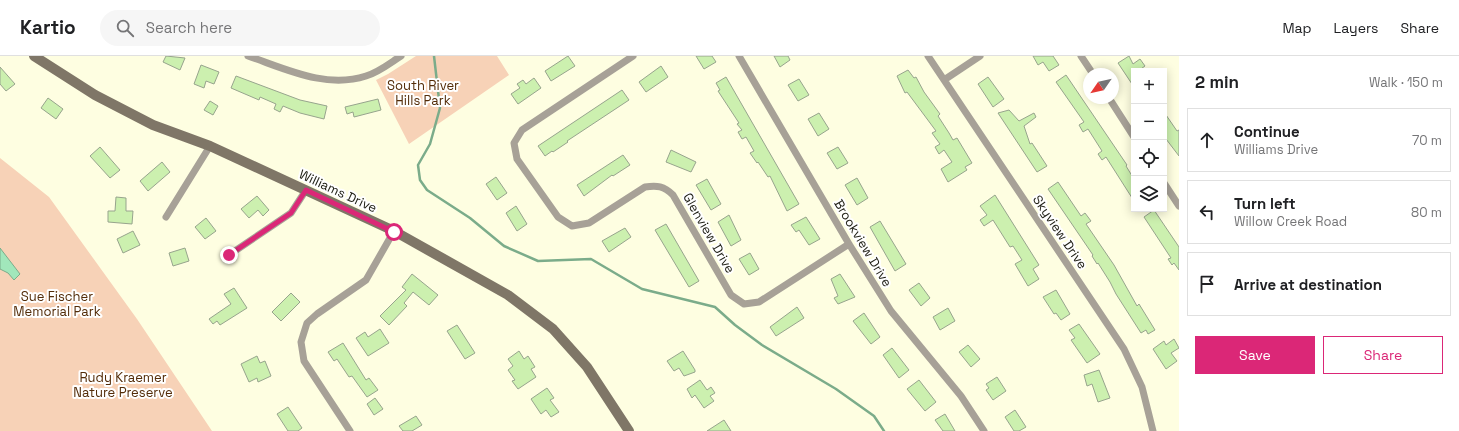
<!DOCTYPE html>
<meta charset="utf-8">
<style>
body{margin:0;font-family:"Space Grotesk",sans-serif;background:#f6f6f6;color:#202124}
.controls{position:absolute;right:12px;top:12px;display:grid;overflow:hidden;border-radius:0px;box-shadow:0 2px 10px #0003}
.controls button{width:36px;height:36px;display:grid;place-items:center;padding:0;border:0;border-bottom:1px solid #e0e0e0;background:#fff;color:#202124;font:20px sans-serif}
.compass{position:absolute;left:1083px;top:12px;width:36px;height:36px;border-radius:50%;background:#fff;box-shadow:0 2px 10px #0003;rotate:236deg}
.stop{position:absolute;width:12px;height:12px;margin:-9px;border:3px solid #db2777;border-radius:50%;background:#fff}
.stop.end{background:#db2777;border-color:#fff;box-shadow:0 1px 4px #0008}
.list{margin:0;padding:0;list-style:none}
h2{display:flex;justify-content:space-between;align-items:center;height:52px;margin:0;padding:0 16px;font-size:17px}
h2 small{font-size:13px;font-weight:400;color:#757577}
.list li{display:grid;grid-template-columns:26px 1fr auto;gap:12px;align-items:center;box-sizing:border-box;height:64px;margin:0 8px 8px;padding:0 8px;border:1px solid #e0e0e0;border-radius:0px}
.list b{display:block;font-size:15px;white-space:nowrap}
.list p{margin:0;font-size:13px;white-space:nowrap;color:#757577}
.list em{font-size:13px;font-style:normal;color:#757577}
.actions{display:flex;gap:8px;padding:12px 16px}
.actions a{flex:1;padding:9px 0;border:1px solid #db2777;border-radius:0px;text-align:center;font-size:14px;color:#db2777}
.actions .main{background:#db2777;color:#fff}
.icon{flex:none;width:22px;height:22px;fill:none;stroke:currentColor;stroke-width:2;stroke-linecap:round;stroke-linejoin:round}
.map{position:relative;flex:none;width:1179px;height:375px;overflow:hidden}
header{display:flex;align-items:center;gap:24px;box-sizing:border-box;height:56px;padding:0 20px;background:#fff;border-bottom:1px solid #e0e0e0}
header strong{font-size:19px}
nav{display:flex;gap:22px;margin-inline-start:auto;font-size:14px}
.search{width:280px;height:36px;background:#f6f6f6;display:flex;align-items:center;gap:10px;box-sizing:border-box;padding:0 14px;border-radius:22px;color:#757577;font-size:15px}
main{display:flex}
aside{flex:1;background:#fff}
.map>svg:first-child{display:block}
.green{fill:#f7d2b7}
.water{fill:#a1e7bb;stroke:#7bac8a}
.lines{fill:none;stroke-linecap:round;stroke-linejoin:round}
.stream{stroke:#7bac8a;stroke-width:2.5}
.building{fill:#ccf0af;stroke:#97a48d}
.minor{stroke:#a7a197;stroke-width:7}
.secondary{stroke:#7f7667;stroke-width:10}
.route{stroke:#db2777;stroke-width:5}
.labels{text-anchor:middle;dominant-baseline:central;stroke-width:4;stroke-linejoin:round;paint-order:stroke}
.park-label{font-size:13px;fill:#532c08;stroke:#fff}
.street-label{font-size:13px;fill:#212117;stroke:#fff}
</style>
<header>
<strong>Kartio</strong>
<div class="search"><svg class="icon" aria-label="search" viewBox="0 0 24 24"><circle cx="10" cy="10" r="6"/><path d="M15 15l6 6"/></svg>Search here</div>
<nav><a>Map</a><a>Layers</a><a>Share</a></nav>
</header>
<main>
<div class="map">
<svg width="1179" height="375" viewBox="0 0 1179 375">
<rect width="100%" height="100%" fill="#fefee1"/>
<path class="green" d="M416 0H497L509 19 409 88 376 24 388 18Z
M0 102 49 141 137 263 212 375H0Z"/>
<path class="water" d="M0 192 20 218 14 224 8 217 0 213Z"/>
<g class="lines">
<path class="stream" d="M434 0 440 52 430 88 418 109 420 124 427 134 470 162 504 190 538 205 591 203 642 233 715 251 735 269 762 289 836 333 874 360 884 375"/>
</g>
<path class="building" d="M166 0 185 2 180 14 163 6Z
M568 0 575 10 551 25 545 15Z
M696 0H712L716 6 704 13Z
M774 0H788L790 4 780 11Z
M1033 0H1053L1059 9 1049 15 1043 6 1038 9Z
M1129 0 1133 8 1140 3 1145 10 1138 15H1134V31L1118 7Z
M201 9 219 16 214 28 206 25 204 32 194 28Z
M661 10 668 21 646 36 639 26Z
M0 11 15 28 6 35 0 28Z
M908 14 914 22 916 21 924 36 940 58 938 60 949 77 953 84 957 82 972 107 965 111 967 114 948 126 941 113 952 106 944 94 939 98 935 91 940 88 932 77 936 75 907 36 905 37 897 20Z
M1066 19 1127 109 1126 110 1134 123V145L1106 101 1102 104 1098 98 1102 95 1088 73 1083 76 1079 69 1084 66 1056 26Z
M236 20 300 44 327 50 324 63 300 57 283 50 280 56 274 53 276 48 260 41 259 44 231 32Z
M726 21 799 148 787 155 770 120 768 121 758 106 757 107 750 97 754 95 746 81 742 83 738 76 742 74 737 68 739 67 718 35 720 34 716 27Z
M988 21 1004 43 993 51 978 28Z
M534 22 541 32 518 48 511 38 520 32 517 28 523 24 526 28Z
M799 23 809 39 798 45 788 29Z
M622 34 629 44 567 85 568 86 553 96 552 95 545 100 538 90Z
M48 42 63 53 56 63 41 52Z
M378 43 381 54 354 61 353 56 347 58 345 51Z
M210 45 218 50 213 59 204 54Z
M1009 54 1019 65 1034 57 1036 61 1024 70 1030 88 1032 87 1047 110 1037 116 998 57Z
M1164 56 1177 75 1179 74V100L1166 83Z
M819 57 829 73 818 80 808 63Z
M100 91 120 114 110 122 90 100Z
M838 91 848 107 837 113 827 97Z
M671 94 696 106 691 116 666 106Z
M623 99 630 109 613 120 612 119 584 140 577 129Z
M162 106 170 116 148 135 140 125Z
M496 121 507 137 497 144 486 128Z
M857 122 868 142 857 149 845 129Z
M707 123 721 148 711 154 696 129Z
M1058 126 1081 160 1085 157 1091 165 1086 168 1114 209 1137 250 1139 248 1155 274 1148 278 1146 274 1141 277 1116 238 1110 226 1098 207 1097 208 1092 200 1093 199 1048 133Z
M995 139 1039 209 1033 213 1039 223 1028 230 1015 208 1022 204 1013 190 1010 191 993 164 984 170 980 164 987 159 980 150Z
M257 140 269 154 263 160 258 154 249 162 241 153Z
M116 141 126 142V155H133L132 168 108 166V155H115Z
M516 150 527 168 517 175 506 157Z
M1154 154 1179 191V214L1174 207 1172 209 1168 203 1171 202 1144 161Z
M729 159 741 184 731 190 718 166Z
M806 161 820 183 809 189 799 174 796 176 791 169Z
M206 162 216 175 205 183 195 171Z
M880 165 906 208 895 215 870 171Z
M666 168 699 225 689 231 655 174Z
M625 172 631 181 609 196 602 185Z
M133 175 140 189 123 197 117 183Z
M185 192 189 205 173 210 169 197Z
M750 197 759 213 749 219 739 203Z
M412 218 438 239 429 249 413 236 404 247 407 250 389 269 380 260 406 234 402 231Z
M840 218 855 241 838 248 834 242 838 240 831 223Z
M919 227 930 242 921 250 909 234Z
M234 232 247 252 220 269 217 265 213 268 209 263 231 248 224 238Z
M1056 234 1070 258 1061 264 1056 257 1054 258 1043 241Z
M291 237 300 246 281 265 272 256Z
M797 251 804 262 776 280 770 271Z
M948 252 955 265 940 274 933 261Z
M864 257 880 281 871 288 853 265Z
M1079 268 1100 298 1087 307 1071 284 1075 282 1069 274Z
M457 269 475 297 465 303 447 275Z
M380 273 389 287 368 300 356 282 365 276 368 281Z
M1174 283 1179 292 1171 297 1177 305 1166 313 1153 293 1164 285 1166 289Z
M343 287 366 324 369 322 378 334 367 341 352 320 349 321 337 303 334 305 328 296Z
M968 289 980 303 971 311 959 296Z
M892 292 909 314 899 322 883 299Z
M519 295 524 303 528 300 535 311 531 313 536 321 518 333 512 325 515 324 508 314 513 310 508 303Z
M683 295 695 314V316L684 320 679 312 674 315 667 305Z
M257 300 260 307 265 305 271 320 258 326 257 322 249 326 241 308Z
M1099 314 1110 342 1098 346 1092 328 1087 330 1084 319Z
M997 321 1006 335 993 344 986 334 989 332 986 328Z
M700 324 707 334 711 331 715 337 710 340 714 345 704 352 695 339 692 342 687 333Z
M919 324 936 346 925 355 907 333Z
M547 332 554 342 550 344 559 356 551 361 546 354 541 358 531 343Z
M375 342 383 353 374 359 367 348Z
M288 351 302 372 298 375H288L277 358Z
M1015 354 1026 371 1019 375H1014L1005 361Z
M945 358 955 375H943L935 364Z
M416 360 422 369 412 375H403L399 370Z
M724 364 731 375H707Z"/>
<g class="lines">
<path class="minor" d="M248 0C286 13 326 33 366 20 379 16 390 7 401 0
M633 0 522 74 514 87 517 103 558 161 572 170 589 167 645 131C657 129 664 130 673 139L731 239 744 248 759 246 849 188
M739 0 849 188 891 255 961 340 984 375
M928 0 1124 293 1142 331 1153 375
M1081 0 1093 18
M944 24 980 0
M1109 42 1134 81
M1164 127 1179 150
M166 161 210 90
M229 199 291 157 306 134
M350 375 304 305 301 286 307 267 317 258 366 224 394 175"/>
<path class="secondary" d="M34 0 95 39 153 69 210 90 394 175 508 239 553 273 587 311 629 375"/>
</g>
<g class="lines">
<path class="route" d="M229 199 291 157 306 134 394 176"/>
</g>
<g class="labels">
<g class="park-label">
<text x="423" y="29">South River<tspan x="423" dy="15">Hills Park</tspan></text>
<text x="57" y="240">Sue Fischer<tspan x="57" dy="15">Memorial Park</tspan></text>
<text x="123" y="321">Rudy Kraemer<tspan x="123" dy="15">Nature Preserve</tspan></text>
</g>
<g class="street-label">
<text transform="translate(338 135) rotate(25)">Williams Drive</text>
<text transform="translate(1060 176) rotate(56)">Skyview Drive</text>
<text transform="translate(709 177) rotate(60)">Glenview Drive</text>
<text transform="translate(863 187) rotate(59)">Brookview Drive</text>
</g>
</g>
</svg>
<div class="controls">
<button>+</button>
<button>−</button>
<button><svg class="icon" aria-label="locate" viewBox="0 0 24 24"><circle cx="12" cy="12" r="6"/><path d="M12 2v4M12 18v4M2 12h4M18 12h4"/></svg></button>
<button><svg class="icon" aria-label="layers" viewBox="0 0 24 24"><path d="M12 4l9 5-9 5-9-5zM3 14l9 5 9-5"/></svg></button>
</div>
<svg class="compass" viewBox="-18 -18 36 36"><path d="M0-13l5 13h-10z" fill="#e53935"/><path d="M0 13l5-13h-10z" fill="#757577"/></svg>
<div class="stop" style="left:394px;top:176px"></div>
<div class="stop end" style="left:229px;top:199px"></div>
</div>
<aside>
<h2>2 min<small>Walk · 150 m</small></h2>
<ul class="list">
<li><svg class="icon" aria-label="ahead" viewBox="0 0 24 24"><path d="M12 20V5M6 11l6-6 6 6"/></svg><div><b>Continue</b><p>Williams Drive</p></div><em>70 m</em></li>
<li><svg class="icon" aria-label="left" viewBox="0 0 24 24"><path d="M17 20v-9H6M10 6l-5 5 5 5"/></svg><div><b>Turn left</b><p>Willow Creek Road</p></div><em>80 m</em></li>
<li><svg class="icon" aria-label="arrive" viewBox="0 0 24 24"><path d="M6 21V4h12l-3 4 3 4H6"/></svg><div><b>Arrive at destination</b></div></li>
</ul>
<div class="actions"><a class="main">Save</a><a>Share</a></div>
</aside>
</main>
